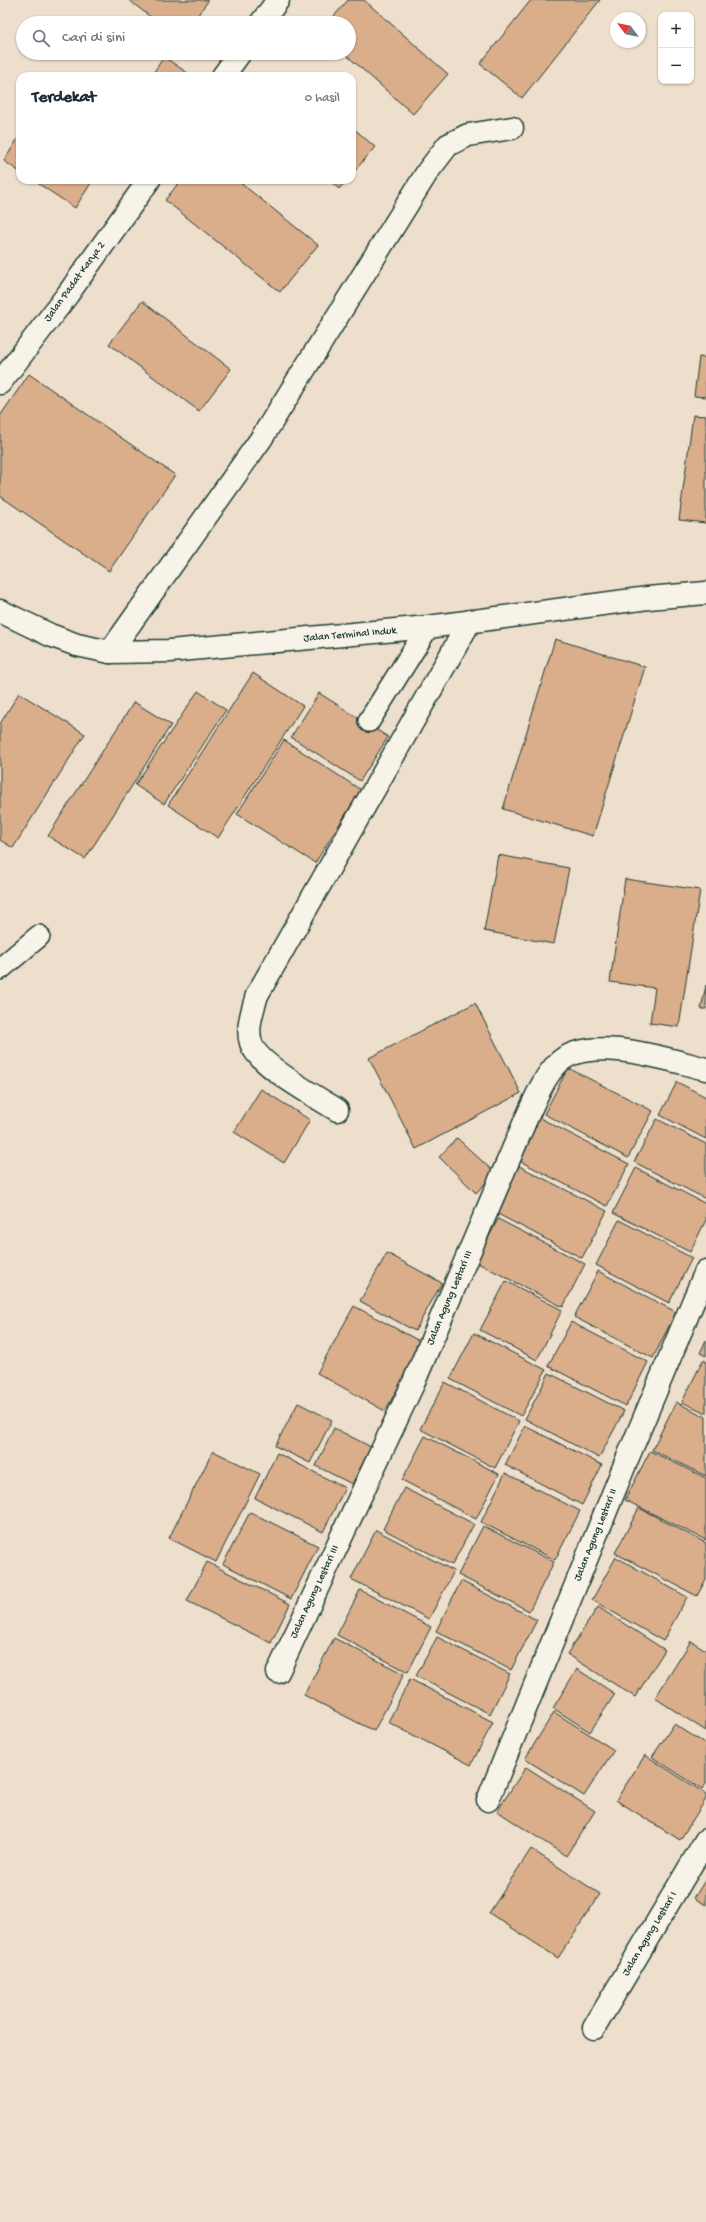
<!DOCTYPE html>
<html lang="id">
<meta charset="utf-8">
<style>
body{margin:0;font-family:"Gochi Hand",sans-serif;background:#f6f6f7;color:#1f2937}
.controls{position:absolute;right:12px;top:12px;display:grid;overflow:hidden;border-radius:8px;box-shadow:0 1px 3px #0004}
.controls button{width:36px;height:36px;display:grid;place-items:center;padding:0;border:0;border-bottom:1px solid #e0e1e3;background:#fff;color:#1f2937;font:20px sans-serif}
.compass{position:absolute;left:610px;top:12px;width:36px;height:36px;border-radius:50%;background:#fff;box-shadow:0 1px 3px #0004;rotate:302deg}
.list{margin:0;padding:0;list-style:none}
h2{display:flex;justify-content:space-between;align-items:center;height:52px;margin:0;padding:0 16px;font-size:17px}
h2 small{font-size:13px;font-weight:400;color:#747a83}
.icon{flex:none;width:22px;height:22px;fill:none;stroke:currentColor;stroke-width:2;stroke-linecap:round;stroke-linejoin:round}
.map{position:relative;flex:none;width:706px;height:2222px;overflow:hidden}
.search{position:absolute;background:#fff;box-shadow:0 1px 3px #0004;left:16px;top:16px;width:340px;height:44px;display:flex;align-items:center;gap:10px;box-sizing:border-box;padding:0 14px;border-radius:22px;color:#747a83;font-size:15px}
.panel{position:absolute;background:#fff;box-shadow:0 1px 3px #0004;left:16px;top:72px;width:340px;height:112px;border-radius:12px}
.map>svg:first-child{display:block}
.building{fill:#daad8b;stroke:#1f3d34}
.lines{fill:none;stroke-linecap:round;stroke-linejoin:round}
.service-casing{stroke:#1f3d34;stroke-width:24}
.minor-casing{stroke:#1f3d34;stroke-width:25}
.trunk-casing{stroke:#1f3d34;stroke-width:25}
.service{stroke:#f7f3e8;stroke-width:21}
.minor{stroke:#f7f3e8;stroke-width:22}
.trunk{stroke:#f7f3e8;stroke-width:22}
.labels{text-anchor:middle;dominant-baseline:central;stroke-width:3;stroke-linejoin:round;paint-order:stroke}
.street-label{font-size:11px;fill:#1f3d34;stroke:#f7f3e8}
</style>
<div class="map">
<svg width="706" height="2222" viewBox="0 0 706 2222">
<rect width="100%" height="100%" fill="#eedecc"/>
<filter id="ink" filterUnits="userSpaceOnUse"><feTurbulence type="fractalNoise" baseFrequency=".025" numOctaves="2"/><feDisplacementMap in="SourceGraphic" scale="8" xChannelSelector="R" yChannelSelector="G"/><feConvolveMatrix kernelMatrix="1 2 1 2 8 2 1 2 1" color-interpolation-filters="sRGB"/></filter>
<g filter="url(#ink)">
<path class="building" d="M129 0H207L208 1 192 23H158Z
M348 0H364L448 74 413 114 344 53H349V23H328Z
M531 0H600L522 98 480 64Z
M164 57 192 76H151Z
M289 72 293 76H285Z
M352 127 375 147 352 174Z
M20 135V172L4 161Z
M33 180H93L75 208Z
M181 180H237L318 245 280 292 165 200Z
M329 180H347L339 189Z
M142 301 231 369 199 411 109 344Z
M699 357 706 358V397L694 396Z
M29 374 175 475 109 571 0 496V416Z
M693 415 706 416V523L679 520Z
M555 639 645 667 593 836 503 809Z
M253 673 303 706 218 838 168 805Z
M198 691 226 710 164 804 135 785Z
M19 693 85 734 13 848 0 840V724Z
M319 693 388 737 360 781 291 737Z
M134 702 171 725 85 859 48 836Z
M284 740 361 790 315 863 237 814Z
M498 855 569 868 554 944 484 931Z
M625 879 700 890 679 1027 650 1023 655 988 610 982Z
M706 985V1009H701Z
M475 1003 521 1093 416 1149 369 1058Z
M568 1068 653 1111 628 1158 544 1114Z
M677 1082 706 1097V1139L660 1115Z
M261 1089 310 1120 284 1163 234 1132Z
M536 1116 629 1164 607 1206 514 1158Z
M657 1119 706 1144V1199L634 1162Z
M457 1138 495 1173 476 1193 439 1157Z
M519 1166 607 1211 582 1258 494 1212Z
M636 1168 706 1204V1220L690 1252 613 1213Z
M498 1219 585 1264 563 1307 476 1262Z
M619 1220 692 1258 669 1303 596 1265Z
M387 1253 442 1283 415 1331 360 1301Z
M598 1271 676 1312 653 1358 574 1317Z
M506 1281 562 1310 537 1360 480 1330Z
M354 1306 423 1343 385 1411 317 1373Z
M571 1322 648 1362 626 1406 548 1366Z
M474 1333 546 1370 521 1416 450 1379Z
M706 1340V1356L700 1353Z
M703 1360 706 1361V1413L682 1402Z
M549 1373 624 1411 599 1458 525 1419Z
M445 1382 519 1421 495 1468 420 1429Z
M676 1402 706 1417V1476L652 1450Z
M298 1403 332 1420 310 1463 275 1446Z
M525 1426 602 1465 582 1505 505 1465Z
M334 1428 371 1447 352 1484 316 1466Z
M425 1436 499 1474 476 1519 402 1480Z
M213 1451 260 1474 216 1562 169 1538Z
M650 1451 706 1478V1540L625 1500Z
M277 1453 345 1488 323 1532 255 1498Z
M505 1473 580 1511 555 1560 481 1522Z
M404 1488 474 1524 452 1565 383 1529Z
M639 1508 706 1543V1579L697 1596 615 1553Z
M250 1512 318 1546 291 1599 223 1564Z
M483 1526 554 1562 529 1611 458 1575Z
M376 1530 454 1571 429 1619 351 1579Z
M616 1557 687 1597 663 1641 592 1600Z
M207 1562 290 1604 271 1643 187 1601Z
M461 1581 537 1620 511 1670 436 1631Z
M360 1590 431 1627 408 1672 337 1635Z
M598 1607 665 1650 635 1697 567 1654Z
M437 1637 510 1674 490 1714 416 1676Z
M334 1638 404 1674 374 1731 304 1695Z
M691 1641 706 1650V1731L655 1698Z
M577 1669 615 1694 590 1732 553 1708Z
M410 1679 493 1722 471 1765 388 1722Z
M554 1712 614 1750 584 1796 525 1759Z
M674 1724 706 1744V1784L702 1789 652 1757Z
M645 1755 706 1794V1799L680 1840 616 1800Z
M526 1767 595 1811 566 1856 497 1811Z
M531 1849 600 1894 558 1958 489 1913Z
M706 1879V1905L694 1898Z"/>
<g class="lines">
<defs>
<path id="service" d="M369 721 428 627
M0 969 39 936"/>
<path id="minor" d="M261 23 278 0
M223 76 240 53
M0 383 68 294 149 180
M110 652 261 439 428 171 448 145 468 135 512 128
M337 1110C317 1097 257 1065 251 1043 246 1027 253 1010 257 995L470 621
M278 1672 413 1384 526 1119C535 1100 543 1078 558 1063 589 1033 669 1060 706 1069
M488 1800 628 1457 706 1271
M594 2028 706 1840"/>
<path id="trunk" d="M0 611 50 635 77 645 110 652 170 651 428 627 648 598 706 593"/>
</defs>
<use href="#service" class="service-casing"/>
<use href="#minor" class="minor-casing"/>
<use href="#trunk" class="trunk-casing"/>
<use href="#service" class="service"/>
<use href="#minor" class="minor"/>
<use href="#trunk" class="trunk"/>
</g>
</g>
<g class="labels">
<g class="street-label">
<text transform="translate(75 282) rotate(-54)">Jalan Padat Karya 2</text>
<text transform="translate(350 635) rotate(-5)">Jalan Terminal Induk</text>
<text transform="translate(450 1298) rotate(-67)">Jalan Agung Lestari III</text>
<text transform="translate(596 1535) rotate(-68)">Jalan Agung Lestari II</text>
<text transform="translate(315 1592) rotate(-65)">Jalan Agung Lestari III</text>
<text transform="translate(650 1934) rotate(-59)">Jalan Agung Lestari I</text>
</g>
</g>
</svg>
<div class="controls">
<button>+</button>
<button>−</button>
</div>
<svg class="compass" viewBox="-18 -18 36 36"><path d="M0-13l5 13h-10z" fill="#e53935"/><path d="M0 13l5-13h-10z" fill="#747a83"/></svg>
<div class="search"><svg class="icon" aria-label="search" viewBox="0 0 24 24"><circle cx="10" cy="10" r="6"/><path d="M15 15l6 6"/></svg>Cari di sini</div>
<section class="panel">
<h2>Terdekat<small>0 hasil</small></h2>
<ul class="list">
</ul>
</section>
</div>
